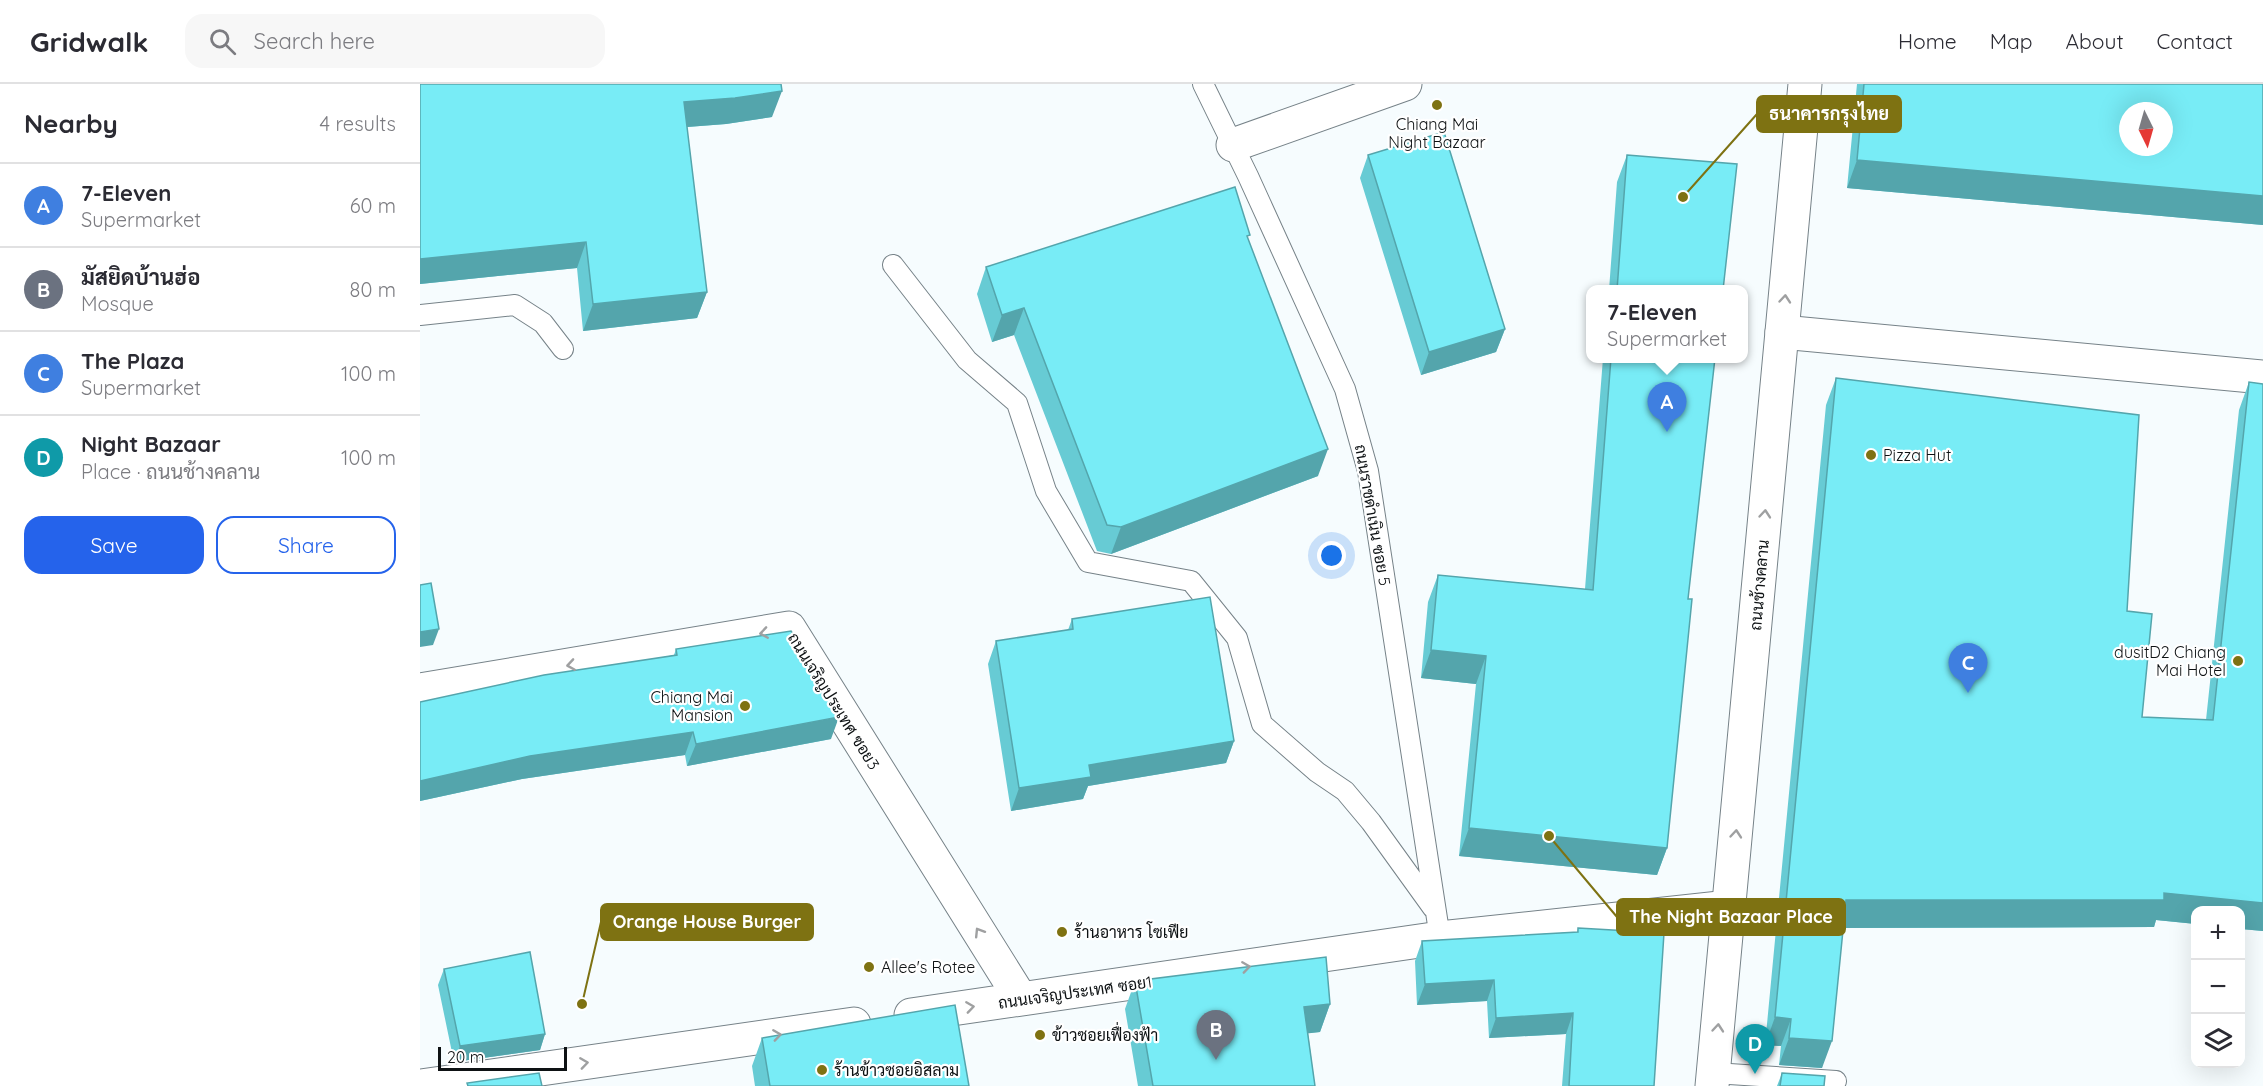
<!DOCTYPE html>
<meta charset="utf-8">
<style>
body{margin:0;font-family:Quicksand,Sarabun,sans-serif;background:#f7f7f7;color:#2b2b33}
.controls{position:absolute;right:18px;bottom:18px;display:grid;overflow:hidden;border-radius:12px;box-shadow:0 6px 24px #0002}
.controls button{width:54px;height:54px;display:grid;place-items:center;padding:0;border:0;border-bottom:2px solid #e1e1e2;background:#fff;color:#2b2b33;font:30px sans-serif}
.compass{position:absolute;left:1699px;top:18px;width:54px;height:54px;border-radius:50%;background:#fff;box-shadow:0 6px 24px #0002;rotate:175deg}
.scale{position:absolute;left:18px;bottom:15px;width:129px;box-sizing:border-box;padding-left:6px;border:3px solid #0e1214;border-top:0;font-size:16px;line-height:21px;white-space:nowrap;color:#0e1214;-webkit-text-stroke:4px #fff;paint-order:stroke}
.you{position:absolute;left:912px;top:472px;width:21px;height:21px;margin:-15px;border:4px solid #fff;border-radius:50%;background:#1a73e8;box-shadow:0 0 0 9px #1a73e833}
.badge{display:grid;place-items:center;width:39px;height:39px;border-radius:50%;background:#2563eb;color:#fff;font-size:20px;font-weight:700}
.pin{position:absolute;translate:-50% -50px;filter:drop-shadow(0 2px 3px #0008)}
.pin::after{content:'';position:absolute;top:32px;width:21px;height:18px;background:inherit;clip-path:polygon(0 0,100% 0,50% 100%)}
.popup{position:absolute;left:1166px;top:201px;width:162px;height:78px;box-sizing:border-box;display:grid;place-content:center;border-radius:12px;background:#fff;filter:drop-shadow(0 2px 4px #0005);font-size:20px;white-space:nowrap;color:#7c7c81}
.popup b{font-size:22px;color:#2b2b33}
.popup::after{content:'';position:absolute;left:50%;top:100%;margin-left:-12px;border:12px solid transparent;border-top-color:#fff}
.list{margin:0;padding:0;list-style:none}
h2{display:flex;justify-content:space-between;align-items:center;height:78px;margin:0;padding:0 24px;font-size:26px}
h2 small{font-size:20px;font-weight:400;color:#7c7c81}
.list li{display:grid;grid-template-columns:39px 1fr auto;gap:18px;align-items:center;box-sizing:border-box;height:84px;padding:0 24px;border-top:2px solid #e1e1e2}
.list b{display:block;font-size:22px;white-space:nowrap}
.list p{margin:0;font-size:20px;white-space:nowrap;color:#7c7c81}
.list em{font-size:20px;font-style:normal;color:#7c7c81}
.actions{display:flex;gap:12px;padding:18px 24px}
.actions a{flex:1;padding:14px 0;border:2px solid #2563eb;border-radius:18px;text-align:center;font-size:21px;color:#2563eb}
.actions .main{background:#2563eb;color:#fff}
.icon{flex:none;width:33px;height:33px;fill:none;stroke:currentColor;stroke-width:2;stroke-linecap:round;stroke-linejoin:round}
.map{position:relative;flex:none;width:1843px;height:1002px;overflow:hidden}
header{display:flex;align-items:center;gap:36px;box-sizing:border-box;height:84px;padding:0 30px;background:#fff;border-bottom:2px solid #e1e1e2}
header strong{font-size:28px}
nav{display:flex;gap:33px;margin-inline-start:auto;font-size:21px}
.search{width:420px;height:54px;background:#f7f7f7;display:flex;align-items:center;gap:15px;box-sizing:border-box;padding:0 21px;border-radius:18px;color:#7c7c81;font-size:22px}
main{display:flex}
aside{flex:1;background:#fff}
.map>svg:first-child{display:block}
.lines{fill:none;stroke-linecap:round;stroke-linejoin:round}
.lane-casing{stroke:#768288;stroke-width:22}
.street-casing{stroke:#768288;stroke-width:35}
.secondary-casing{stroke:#768288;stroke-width:35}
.lane{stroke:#fff;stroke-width:20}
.street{stroke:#fff;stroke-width:33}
.secondary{stroke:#fff;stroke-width:33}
.wall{fill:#67cbd4}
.shaded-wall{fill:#54a5ac}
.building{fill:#78ecf6;stroke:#54a5ac;stroke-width:1.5;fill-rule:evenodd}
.oneway{stroke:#9fa0a1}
.poi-dot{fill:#7e7212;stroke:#fff;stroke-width:2}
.labels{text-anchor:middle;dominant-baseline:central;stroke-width:4.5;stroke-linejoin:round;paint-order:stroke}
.poi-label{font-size:16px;fill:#0e1214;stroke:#fff;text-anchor:start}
.street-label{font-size:16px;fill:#0e1214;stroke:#fff}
.leader{fill:none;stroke:#7e7212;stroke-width:2}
.callout-dot{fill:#7e7212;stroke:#fff;stroke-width:2}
.callout{fill:#7e7212;stroke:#7e7212;stroke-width:2}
.callout-label{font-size:18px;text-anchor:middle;font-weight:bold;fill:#fff}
</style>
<header>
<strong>Gridwalk</strong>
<div class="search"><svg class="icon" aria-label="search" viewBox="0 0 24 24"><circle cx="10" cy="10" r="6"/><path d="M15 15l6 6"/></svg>Search here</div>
<nav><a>Home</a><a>Map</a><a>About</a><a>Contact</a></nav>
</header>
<main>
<aside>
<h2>Nearby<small>4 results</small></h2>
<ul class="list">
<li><span class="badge" style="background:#3f7fe0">A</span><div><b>7-Eleven</b><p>Supermarket</p></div><em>60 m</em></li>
<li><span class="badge" style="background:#6b7280">B</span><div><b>มัสยิดบ้านฮ่อ</b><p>Mosque</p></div><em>80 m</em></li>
<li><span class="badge" style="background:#3f7fe0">C</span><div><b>The Plaza</b><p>Supermarket</p></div><em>100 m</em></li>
<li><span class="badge" style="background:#0f9aa8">D</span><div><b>Night Bazaar</b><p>Place · ถนนช้างคลาน</p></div><em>100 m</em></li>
</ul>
<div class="actions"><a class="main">Save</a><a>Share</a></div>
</aside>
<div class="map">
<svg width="1843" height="1002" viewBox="0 0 1843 1002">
<rect width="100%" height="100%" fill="#f6fcfe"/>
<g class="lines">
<defs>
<path id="lane" d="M783 0 828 92 925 305 948 387 1020 854
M473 181 547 276 597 319 626 407 668 478 771 497 817 554 842 640 897 688 925 707 951 738 1013 824
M0 231 95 221 123 239 143 265
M1294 989 1416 997"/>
<path id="street" d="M813 61 985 0
M1362 248 1843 293
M0 606 369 544 601 915
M491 931 1020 854 1309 823
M2 1002 434 940"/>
<path id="secondary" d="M1292 1002 1385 0"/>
</defs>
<use href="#lane" class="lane-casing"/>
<use href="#street" class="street-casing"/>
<use href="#secondary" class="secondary-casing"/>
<use href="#lane" class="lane"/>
<use href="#street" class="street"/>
<use href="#secondary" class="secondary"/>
</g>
<path class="wall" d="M0 0 352 33 306 40 267 43 287 208 277 234 163 247 157 184 0 200Z
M1437 0H1843V141L1427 104Z
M948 71 1085 245 1076 268 1001 291 940 94Z
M1207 71 1303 206H1189L1197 98Z
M828 156 898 392 691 470 677 467 594 251 572 258 557 210 566 183Z
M1183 274H1295L1268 515 1247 764 1237 791 1039 772 1056 600 1001 594 1008 518 1018 491 1165 505Z
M1416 294 1722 633 1786 636 1819 326 1829 298 1843 300V847L1821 845V826H1776V840L1736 836 1734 843 1423 844 1402 984 1359 981 1361 962 1345 961 1406 321Z
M652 535 814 657 806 679 668 702 663 715 591 727 568 580 576 557 648 546Z
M256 565 411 655 267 682 265 671 102 695 0 717V618L254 571Z
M1158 844 1234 1002H1142L1146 950 1069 954 1067 917 997 921 995 877 1002 857 1157 848Z
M24 885 125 950 120 966 34 978 18 901Z
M715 897 910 920 900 948 888 949 895 1002H718L705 925Z
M342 954 549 1002H335L332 982Z
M1362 989 1404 1002H1357Z"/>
<path class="shaded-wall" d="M362 7 352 33 306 40 254 44 264 18Z
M1437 76 1843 112V141L1427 104Z
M166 158 157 184 0 200V175Z
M287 208 277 234 163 247 173 220Z
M604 224 594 251 572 258 582 231Z
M1085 245 1076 268 1001 291 1009 268Z
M908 365 898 392 691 470 701 443Z
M19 545 13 561 0 563V548Z
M1011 566 1066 572 1056 600 1001 594Z
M419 633 411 655 267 682 276 660Z
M273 648 265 671 102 695 0 717V697L110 672Z
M814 657 806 679 668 702 663 715 591 727 599 704 669 681Z
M1049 744 1247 764 1237 791 1039 772Z
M1744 809 1843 819V847L1821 845V826H1776V840L1736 836 1734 843 1416 844 1426 816Z
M1074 896 1067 917 997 921 1005 900Z
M910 920 900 948 874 951 884 923Z
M1153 929 1146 950 1069 954 1076 934Z
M1355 933 1371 935 1361 962 1345 961Z
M125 950 120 966 34 978 40 962Z
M1369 954 1412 957 1402 984 1359 981Z"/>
<path class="building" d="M0 0H361L362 7 315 14 264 18 287 208 173 220 166 158 0 175Z
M1444 0H1843V112L1437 76ZM1708 27H1744V63H1708Z
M1024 48 1085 245 1009 268 948 71Z
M1207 71 1317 80 1303 206H1197Z
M815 103 830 151 827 152 908 365 701 443 687 441 604 224 582 231 566 183Z
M1191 274H1295L1268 515H1272L1247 764 1049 744 1066 572 1011 566 1018 491 1173 506Z
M1416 294 1719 331 1707 527 1732 530 1722 633 1793 636 1829 298 1843 300V819L1744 809V816H1426L1412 957 1369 954 1371 935 1355 933Z
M11 499 19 545 0 548V501Z
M790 513 814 657 669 681 671 693 599 704 576 557 653 545 652 535Z
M371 547 402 597 419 633 276 660 273 648 110 672 0 697V618L124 591 257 571 256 565Z
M1158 844 1244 849 1234 1002H1149L1153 929 1076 934 1074 896 1005 900 1002 857 1158 848Z
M110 868 125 950 40 962 24 885Z
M906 873 910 920 884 923 895 1002H733L715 897Z
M535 921 549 1002H350L342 954Z
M119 989 122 1002H48L47 999Z
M1362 989 1405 992 1404 1002H1360Z"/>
<defs><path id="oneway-chevron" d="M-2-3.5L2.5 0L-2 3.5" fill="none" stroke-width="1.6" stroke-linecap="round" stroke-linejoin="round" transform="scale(1.5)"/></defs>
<g class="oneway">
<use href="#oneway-chevron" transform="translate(1365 215) rotate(-85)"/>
<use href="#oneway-chevron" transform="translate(1345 430) rotate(-85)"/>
<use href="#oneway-chevron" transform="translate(344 549) rotate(171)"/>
<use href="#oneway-chevron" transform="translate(151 581) rotate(171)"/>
<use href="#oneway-chevron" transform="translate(1316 750) rotate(-85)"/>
<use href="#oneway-chevron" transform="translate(559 848) rotate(-122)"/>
<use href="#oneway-chevron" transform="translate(826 883) rotate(-8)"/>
<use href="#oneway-chevron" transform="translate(550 923) rotate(-8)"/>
<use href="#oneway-chevron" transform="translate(1298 944) rotate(-85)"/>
<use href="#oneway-chevron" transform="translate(357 951) rotate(-8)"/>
<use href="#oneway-chevron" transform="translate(164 979) rotate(-8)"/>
</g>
<g class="poi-dot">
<circle cx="1017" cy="21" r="6"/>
<circle cx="1451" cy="371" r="6"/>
<circle cx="1818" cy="577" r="6"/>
<circle cx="325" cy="622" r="6"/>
<circle cx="642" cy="848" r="6"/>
<circle cx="449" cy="883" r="6"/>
<circle cx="620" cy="951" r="6"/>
<circle cx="402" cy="986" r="6"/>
</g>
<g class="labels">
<g class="poi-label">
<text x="1017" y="40" text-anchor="middle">Chiang Mai<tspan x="1017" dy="18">Night Bazaar</tspan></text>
<text x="1463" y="371">Pizza Hut</text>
<text x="1806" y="568" text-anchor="end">dusitD2 Chiang<tspan x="1806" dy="18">Mai Hotel</tspan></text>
<text x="313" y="613" text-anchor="end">Chiang Mai<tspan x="313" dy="18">Mansion</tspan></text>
<text x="654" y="848">ร้านอาหาร โซเฟีย</text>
<text x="461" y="883">Allee's Rotee</text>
<text x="632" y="951">ข้าวซอยเฟื่องฟ้า</text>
<text x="414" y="986">ร้านข้าวซอยอิสลาม</text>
</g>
<g class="street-label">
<text transform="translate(953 431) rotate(80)">ถนนราชดำเนิน ซอย 5</text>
<text transform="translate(1339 501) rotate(-85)">ถนนช้างคลาน</text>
<text transform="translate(414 617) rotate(58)">ถนนเจริญประเทศ ซอย3</text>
<text transform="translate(655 908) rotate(-8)">ถนนเจริญประเทศ ซอย1</text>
</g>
</g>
<path class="leader" d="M1263 113L1337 30M1129 752L1197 833M162 920L181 838"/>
<g class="callout-dot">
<circle cx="1263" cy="113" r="6"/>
<circle cx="1129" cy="752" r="6"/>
<circle cx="162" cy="920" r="6"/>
</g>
<g class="callout">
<rect x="1337" y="12" width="144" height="36" rx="6"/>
<rect x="1197" y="815" width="228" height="36" rx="6"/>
<rect x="181" y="820" width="212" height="36" rx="6"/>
</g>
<g class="callout-label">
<text x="1409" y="36">ธนาคารกรุงไทย</text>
<text x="1311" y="839">The Night Bazaar Place</text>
<text x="287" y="844">Orange House Burger</text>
</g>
</svg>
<div class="controls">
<button>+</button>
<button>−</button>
<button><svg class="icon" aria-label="layers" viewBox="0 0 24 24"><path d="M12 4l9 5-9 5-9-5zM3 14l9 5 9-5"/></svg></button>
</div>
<svg class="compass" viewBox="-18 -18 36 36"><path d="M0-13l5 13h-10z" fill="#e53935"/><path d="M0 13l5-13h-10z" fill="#7c7c81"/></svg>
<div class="scale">20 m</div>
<div class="you"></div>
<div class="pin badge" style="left:1247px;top:348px;background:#3f7fe0">A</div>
<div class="popup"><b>7-Eleven</b>Supermarket</div>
<div class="pin badge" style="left:796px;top:976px;background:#6b7280">B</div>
<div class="pin badge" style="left:1548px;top:609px;background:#3f7fe0">C</div>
<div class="pin badge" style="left:1335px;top:990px;background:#0f9aa8">D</div>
</div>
</main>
